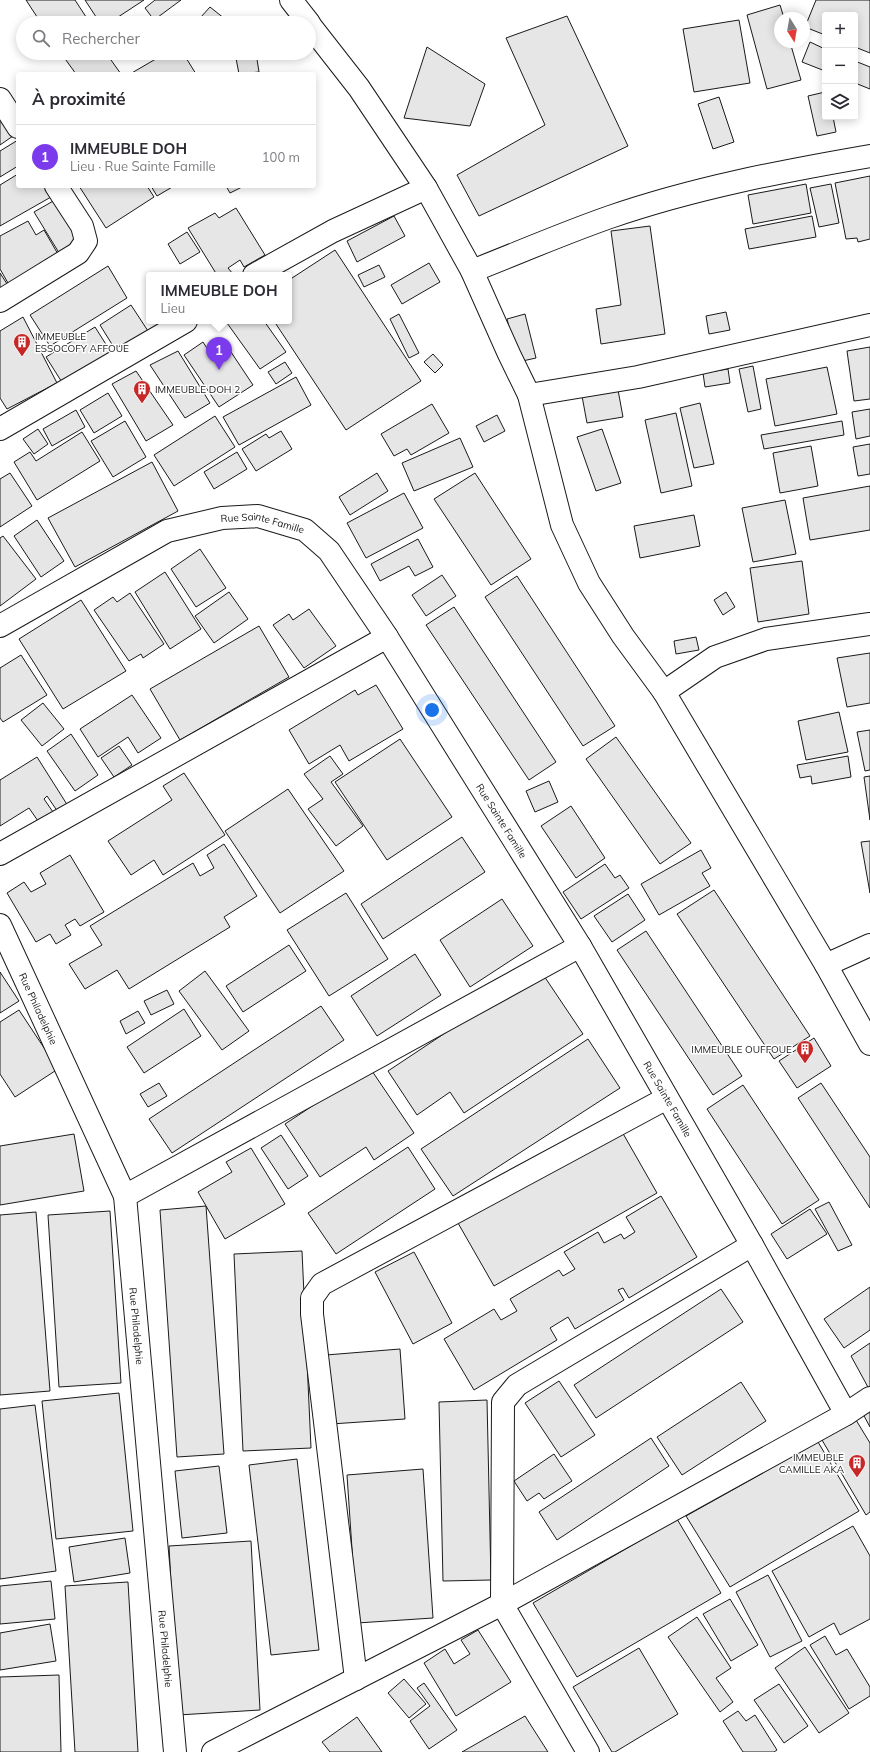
<!DOCTYPE html>
<html lang="fr">
<meta charset="utf-8">
<style>
body{margin:0;font-family:Mulish,sans-serif;background:#f7f7f7;color:#2b2b33}
.controls{position:absolute;right:12px;top:12px;display:grid;overflow:hidden;border-radius:4px;box-shadow:0 2px 10px #0003}
.controls button{width:36px;height:36px;display:grid;place-items:center;padding:0;border:0;border-bottom:1px solid #e1e1e2;background:#fff;color:#2b2b33;font:20px sans-serif}
.compass{position:absolute;left:774px;top:12px;width:36px;height:36px;border-radius:50%;background:#fff;box-shadow:0 2px 10px #0003;rotate:169deg}
.you{position:absolute;left:432px;top:710px;width:14px;height:14px;margin:-10px;border:3px solid #fff;border-radius:50%;background:#1a73e8;box-shadow:0 0 0 6px #1a73e833}
.badge{display:grid;place-items:center;width:26px;height:26px;border-radius:50%;background:#7c3aed;color:#fff;font-size:13px;font-weight:700}
.pin{position:absolute;translate:-50% -33px;filter:drop-shadow(0 1px 2px #0008)}
.pin::after{content:'';position:absolute;top:21px;width:14px;height:12px;background:inherit;clip-path:polygon(0 0,100% 0,50% 100%)}
.popup{position:absolute;left:146px;top:272px;width:146px;height:52px;box-sizing:border-box;display:grid;place-content:center;border-radius:4px;background:#fff;filter:drop-shadow(0 1px 3px #0005);font-size:13px;white-space:nowrap;color:#7c7c81}
.popup b{font-size:15px;color:#2b2b33}
.popup::after{content:'';position:absolute;left:50%;top:100%;margin-left:-8px;border:8px solid transparent;border-top-color:#fff}
.list{margin:0;padding:0;list-style:none}
h2{display:flex;justify-content:space-between;align-items:center;height:52px;margin:0;padding:0 16px;font-size:17px}
h2 small{font-size:13px;font-weight:400;color:#7c7c81}
.list li{display:grid;grid-template-columns:26px 1fr auto;gap:12px;align-items:center;box-sizing:border-box;height:64px;padding:0 16px;border-top:1px solid #e1e1e2}
.list b{display:block;font-size:15px;white-space:nowrap}
.list p{margin:0;font-size:13px;white-space:nowrap;color:#7c7c81}
.list em{font-size:13px;font-style:normal;color:#7c7c81}
.icon{flex:none;width:22px;height:22px;fill:none;stroke:currentColor;stroke-width:2;stroke-linecap:round;stroke-linejoin:round}
.map{position:relative;flex:none;width:870px;height:1752px;overflow:hidden}
.search{position:absolute;background:#fff;box-shadow:0 2px 10px #0003;left:16px;top:16px;width:300px;height:44px;display:flex;align-items:center;gap:10px;box-sizing:border-box;padding:0 14px;border-radius:22px;color:#7c7c81;font-size:15px}
.panel{position:absolute;background:#fff;box-shadow:0 2px 10px #0003;left:16px;top:72px;width:300px;height:116px;border-radius:4px}
.map>svg:first-child{display:block}
.building{fill:#e6e6e6;stroke:#1a1a1a}
.lines{fill:none;stroke-linecap:round;stroke-linejoin:round}
.minor-casing{stroke:#1a1a1a;stroke-width:24}
.minor{stroke:#fff;stroke-width:22}
.labels{text-anchor:middle;dominant-baseline:central;stroke-width:3;stroke-linejoin:round;paint-order:stroke}
.poi-label{font-size:10px;fill:#1a1a1a;stroke:#fff;text-anchor:start}
.street-label{font-size:10px;fill:#1a1a1a;stroke:#fff}
</style>
<div class="map">
<svg width="870" height="1752" viewBox="0 0 870 1752">
<rect width="100%" height="100%" fill="#fff"/>
<path class="building" d="M26 0H75L90 23H41Z
M85 0H144L109 23H100Z
M155 0H181L154 20 145 8Z
M816 0H870V53L855 47V15H825V35L805 27Z
M780 5 784 18H780V42H790L801 80 767 89 747 15Z
M210 7 230 23H205L200 18Z
M567 16 628 146 479 216 457 175 545 125 506 38Z
M739 20 750 83 694 92 683 29Z
M810 42 825 49V71L802 62Z
M427 47 485 84 470 126 404 118Z
M68 53H106L121 74H76L63 56Z
M166 53H183L196 74H130Z
M235 53H256L259 72 239 74Z
M855 61 870 67V89L855 83Z
M825 92V117H833L836 132 817 136 808 96Z
M719 97 734 142 713 149 698 104Z
M0 116 13 136 0 145Z
M18 140V166L0 177V151Z
M18 174V186H45L51 197 0 226V185Z
M870 176V239L858 242 857 238 846 239 835 183Z
M806 184 811 213 753 224 748 195Z
M831 184 839 223 819 227 810 188Z
M79 186H147L154 197 106 228Z
M151 186H174L157 196Z
M226 186H244L230 193Z
M55 200 82 243 61 256 34 212Z
M236 208 265 255 244 267 240 260 228 268 233 274 231 275H217L188 228 215 213 219 218Z
M394 216 405 236 357 262 347 241Z
M812 216 816 237 749 249 745 229Z
M28 221 36 235 44 230 62 261 12 290 0 269V236Z
M650 226 665 334 601 344 596 309 621 305 611 231Z
M187 232 200 252 180 264 168 244Z
M335 250 421 381 346 430 274 321H289V280Z
M429 263 440 282 402 304 391 285Z
M379 265 385 277 364 287 358 275Z
M108 266 127 298 50 346 30 315Z
M0 273 9 287 0 292Z
M131 305 150 334 118 354 100 325Z
M726 312 730 330 709 334 706 316Z
M399 314 419 353 409 358 390 319Z
M525 314 536 358 518 362 507 319Z
M23 317 57 383 7 409 0 398V331Z
M229 321H264L286 352 260 369 227 323Z
M95 327 114 357 65 387 46 357Z
M203 342 212 356 227 346 253 385 219 407 184 355Z
M870 347V399L854 401 847 351Z
M178 351 210 403 185 418 150 365Z
M433 354 443 365 435 373 424 362Z
M285 362 292 373 276 384 268 372Z
M753 366 761 409 748 412 739 369Z
M827 367 837 414 775 426 766 379Z
M728 369 730 383 705 387 703 373Z
M136 371 173 425 146 441 112 384Z
M296 377 311 405 239 445 223 417Z
M618 390 623 417 587 423 582 396Z
M108 393 122 416 94 433 80 410Z
M700 403 714 464 694 468 680 408Z
M432 404 449 433 411 455 407 449 394 456 381 434Z
M870 409V436L856 439 852 412Z
M76 410 85 427 52 446 43 429Z
M676 413 692 486 661 493 645 420Z
M497 415 505 431 484 442 476 426Z
M215 416 235 447 174 486 154 455Z
M125 421 146 457 113 477 91 441Z
M842 421 844 435 764 449 761 435Z
M38 429 48 444 34 454 23 439Z
M602 429 621 483 596 491 577 437Z
M281 431 292 449 256 471 242 449 266 434 269 438Z
M82 432 100 461 37 500 14 462 30 452 36 461Z
M460 438 473 467 414 491 402 463Z
M870 444V474L858 476 853 447Z
M811 446 818 486 780 493 773 453Z
M237 452 247 469 214 489 204 472Z
M152 462 178 511 75 567 48 518Z
M10 473 32 506 0 527V479Z
M377 473 388 491 350 515 339 497Z
M475 473 531 559 491 585 434 499Z
M870 486V530L810 540 803 498Z
M404 493 423 528 366 558 347 523Z
M785 500 796 554 753 562 742 508Z
M694 515 700 546 640 558 634 526Z
M37 520 64 561 41 577 14 536Z
M3 536 36 579 0 606V538Z
M418 539 433 567 415 576 409 566 380 581 371 564Z
M200 549 226 588 196 607 171 569Z
M802 561 809 614 758 622 750 568Z
M165 572 201 629 170 649 135 592Z
M442 575 456 596 426 616 412 595Z
M517 576 615 726 583 746 485 597Z
M229 592 248 619 214 643 195 616Z
M726 592 735 607 723 615 714 600Z
M130 593 164 644 143 658 141 654 129 661 94 610 113 597 117 602Z
M81 600 126 671 63 709 19 639Z
M454 607 556 762 529 780 426 625Z
M309 609 336 646 304 668 273 625 289 614 293 620Z
M259 626 289 677 180 740 150 689Z
M696 637 699 650 676 654 674 641Z
M870 653V703L847 707 837 658Z
M21 655 47 695 3 722 0 718V668Z
M376 685 403 729 349 761 340 745 309 764 289 730 355 690 358 695Z
M132 695 161 738 138 753 128 737 98 757 80 729Z
M43 703 64 729 42 746 21 720Z
M839 712 848 752 806 760 798 721Z
M870 730V770L865 771 857 732Z
M71 734 98 775 75 791 47 751Z
M616 737 691 843 660 864 586 759Z
M400 739 452 817 387 860 335 782Z
M119 746 132 765 114 777 101 758Z
M330 756 343 774 331 782 363 826 336 846 308 809 323 799 304 774Z
M848 756 851 777 812 784 811 776 800 778 797 765Z
M37 757 68 806 58 812 47 796 44 799 53 812 38 821 29 808 0 826V780Z
M184 773 225 835 163 875 154 860 131 875 108 841 172 800 163 786Z
M870 776V820L864 777Z
M549 781 558 802 535 812 526 791Z
M288 789 344 871 280 913 225 831Z
M571 806 605 858 576 878 541 826Z
M462 837 485 872 383 939 361 904Z
M870 841V893L861 842Z
M224 844 257 896 224 917 230 927 129 989 117 970 85 989 69 964 102 945 90 926 193 863 200 876 214 868 207 855Z
M701 850 711 868 702 873 710 886 659 915 641 884Z
M70 855 104 912 80 926 75 919 65 925 71 935 56 944 50 934 36 942 7 893 24 882 31 892 46 884 40 873Z
M605 864 615 878 620 875 629 888 581 919 563 892Z
M714 890 810 1036 774 1059 677 914Z
M346 893 388 959 329 996 287 930Z
M628 894 645 920 612 942 594 916Z
M502 899 533 946 470 987 440 940Z
M646 931 742 1076 713 1095 617 950Z
M289 945 306 971 243 1012 226 986Z
M415 954 441 995 377 1036 351 996Z
M540 970 583 1034 464 1113 450 1092 417 1115 388 1071Z
M205 971 249 1031 222 1050 179 991Z
M0 972 19 1001 0 1013Z
M167 990 174 1004 151 1015 144 1001Z
M321 1006 344 1040 172 1153 149 1119Z
M184 1009 201 1036 144 1073 127 1047Z
M19 1010 58 1069 15 1097 0 1074V1022Z
M138 1011 145 1023 126 1034 120 1021Z
M814 1038 831 1066 797 1088 779 1061Z
M588 1039 620 1088 453 1196 421 1149Z
M370 1068 414 1133 374 1160 366 1147 320 1177 285 1124Z
M159 1083 167 1096 148 1107 140 1094Z
M821 1083 870 1157V1208L798 1098Z
M743 1085 819 1200 782 1224 707 1109Z
M621 1130 657 1193 494 1286 458 1223Z
M74 1134 84 1191 0 1205V1146Z
M281 1135 308 1176 288 1189 261 1148Z
M408 1147 435 1189 336 1254 308 1213Z
M251 1148 285 1204 225 1239 198 1192 232 1172 226 1162Z
M661 1196 697 1257 629 1298 623 1288 618 1290 624 1300 575 1329 568 1317 550 1328 557 1340 474 1390 444 1339 494 1309 501 1320 517 1311 510 1299 559 1270 563 1276 575 1269 564 1252 598 1232 604 1243 621 1234 624 1239 635 1232 626 1217Z
M829 1202 852 1245 838 1251 815 1209Z
M206 1206 224 1454 177 1457 160 1210Z
M810 1209 827 1234 787 1259 771 1234Z
M110 1211 121 1383 59 1387 48 1215Z
M36 1212 50 1391 0 1395V1215Z
M302 1251 311 1448 243 1451 234 1254Z
M414 1252 452 1323 413 1344 375 1272Z
M870 1287V1330L844 1348 824 1319Z
M721 1289 743 1322 596 1418 574 1385Z
M870 1343V1389H869L851 1356Z
M400 1349 405 1419 331 1424 326 1355Z
M559 1381 595 1435 561 1457 525 1403Z
M741 1382 766 1421 682 1475 657 1437Z
M119 1393 133 1531 56 1539 42 1401Z
M487 1400 491 1580 443 1581 439 1402Z
M35 1405 56 1571 0 1579V1409Z
M870 1409V1427L863 1414Z
M856 1420 870 1443V1512L866 1515 822 1440Z
M651 1438 669 1466 557 1540 539 1512Z
M818 1442 859 1511 730 1587 686 1516Z
M554 1454 572 1481 544 1499 539 1493 527 1501 514 1481Z
M297 1459 319 1650 271 1655 249 1465Z
M219 1466 227 1533 182 1538 175 1471Z
M423 1469 433 1618 357 1623 347 1475Z
M677 1519 721 1593 577 1677 533 1603Z
M853 1526 870 1556V1619L840 1635 834 1623 809 1637 772 1571Z
M125 1538 130 1573 74 1582 69 1547Z
M251 1541 260 1710 178 1715 169 1546Z
M768 1575 802 1641 770 1657 736 1592Z
M51 1581 55 1619 0 1624V1586Z
M128 1582 138 1752H75L65 1586Z
M730 1599 758 1645 731 1661 703 1614Z
M697 1617 731 1668 716 1678 733 1702 720 1712 668 1637Z
M50 1624 56 1661 0 1670V1633Z
M478 1630 511 1682 456 1716 424 1663 445 1649 454 1664 470 1654 461 1640Z
M825 1636 836 1655 847 1649 870 1687V1696L849 1709 810 1645Z
M805 1647 849 1713 819 1733 775 1668Z
M639 1648 678 1714 615 1752H612L573 1687Z
M59 1675 61 1752H0V1677Z
M404 1679 426 1704 409 1718 388 1693Z
M424 1683 457 1730 429 1749 410 1721 430 1706 417 1688Z
M779 1684 808 1726 784 1743 754 1700Z
M738 1711 746 1721 755 1715 777 1750 774 1752H743L723 1721Z
M525 1716 548 1752H462Z
M357 1717 382 1752H330L322 1742Z"/>
<g class="lines">
<defs>
<g id="minor">
<path d="M291 0 309 23"/>
<path d="M309 24 359 88 426 188 472 271 509 354 529 395 562 525 589 583 623 636 664 692 826 965 870 1044"/>
<path d="M0 99 18 127"/>
<path d="M472 271C518 253 564 233 610 217 694 188 783 171 870 156"/>
<path d="M254 275 333 231 426 188"/>
<path d="M0 301 78 253 86 241 82 226 56 186"/>
<path d="M529 395 638 377 870 325"/>
<path d="M0 429 186 321"/>
<path id="s1" d="M0 626 167 531 222 518 258 516 305 530 329 551 387 637 580 946 752 1245 846 1414"/>
<path d="M664 692 715 657 766 639 870 624"/>
<path d="M0 854 387 637"/>
<path id="s2" d="M0 925 125 1196 175 1752"/>
<path d="M826 965 870 945"/>
<path d="M125 1196 580 946"/>
<path d="M356 1679 312 1314V1298L322 1284 667 1098"/>
<path d="M213 1752 502 1604 846 1414 870 1398"/>
<path d="M588 1752 502 1604 503 1402 517 1385 752 1245"/>
</g>
</defs>
<use href="#minor" class="minor-casing"/>
<use href="#minor" class="minor"/>
</g>
<defs>
<symbol id="building-pin" viewBox="-11 -11 22 30"><path d="M0 17L-7.5 6A9.5 9.5 0 1 1 7.5 6Z" fill="#c62828" stroke="#fff"/><path d="M-4-6H4V6H1V3H-1V6H-4ZM-2.5-4.3h1.7v1.8h-1.7ZM.8-4.3h1.7v1.8H.8ZM-2.5-1h1.7V.8h-1.7ZM.8-1h1.7V.8H.8Z" fill="#fff"/></symbol>
</defs>
<g fill-rule="evenodd">
<use href="#building-pin" x="12" y="332" width="20" height="27"/>
<use href="#building-pin" x="132" y="379" width="20" height="27"/>
<use href="#building-pin" x="795" y="1039" width="20" height="27"/>
<use href="#building-pin" x="847" y="1453" width="20" height="27"/>
</g>
<g class="labels">
<g class="poi-label">
<text x="35" y="336">IMMEUBLE<tspan x="35" dy="12">ESSOCOFY AFFOUE</tspan></text>
<text x="155" y="389">IMMEUBLE DOH 2</text>
<text x="792" y="1049" text-anchor="end">IMMEUBLE OUFFOUE</text>
<text x="844" y="1457" text-anchor="end">IMMEUBLE<tspan x="844" dy="12">CAMILLE AKA</tspan></text>
</g>
<g class="street-label">
<text stroke="none"><textPath href="#s1" startOffset="290">Rue Sainte Famille</textPath></text>
<text stroke="none"><textPath href="#s1" startOffset="686">Rue Sainte Famille</textPath></text>
<text stroke="none"><textPath href="#s2" startOffset="92">Rue Philadelphie</textPath></text>
<text stroke="none"><textPath href="#s1" startOffset="1010">Rue Sainte Famille</textPath></text>
<text stroke="none"><textPath href="#s2" startOffset="429">Rue Philadelphie</textPath></text>
<text stroke="none"><textPath href="#s2" startOffset="753">Rue Philadelphie</textPath></text>
</g>
</g>
</svg>
<div class="controls">
<button>+</button>
<button>−</button>
<button><svg class="icon" aria-label="layers" viewBox="0 0 24 24"><path d="M12 4l9 5-9 5-9-5zM3 14l9 5 9-5"/></svg></button>
</div>
<svg class="compass" viewBox="-18 -18 36 36"><path d="M0-13l5 13h-10z" fill="#e53935"/><path d="M0 13l5-13h-10z" fill="#7c7c81"/></svg>
<div class="you"></div>
<div class="pin badge" style="left:219px;top:370px">1</div>
<div class="popup"><b>IMMEUBLE DOH</b>Lieu</div>
<div class="search"><svg class="icon" aria-label="search" viewBox="0 0 24 24"><circle cx="10" cy="10" r="6"/><path d="M15 15l6 6"/></svg>Rechercher</div>
<section class="panel">
<h2>À proximité<small></small></h2>
<ul class="list">
<li><span class="badge">1</span><div><b>IMMEUBLE DOH</b><p>Lieu · Rue Sainte Famille</p></div><em>100 m</em></li>
</ul>
</section>
</div>
